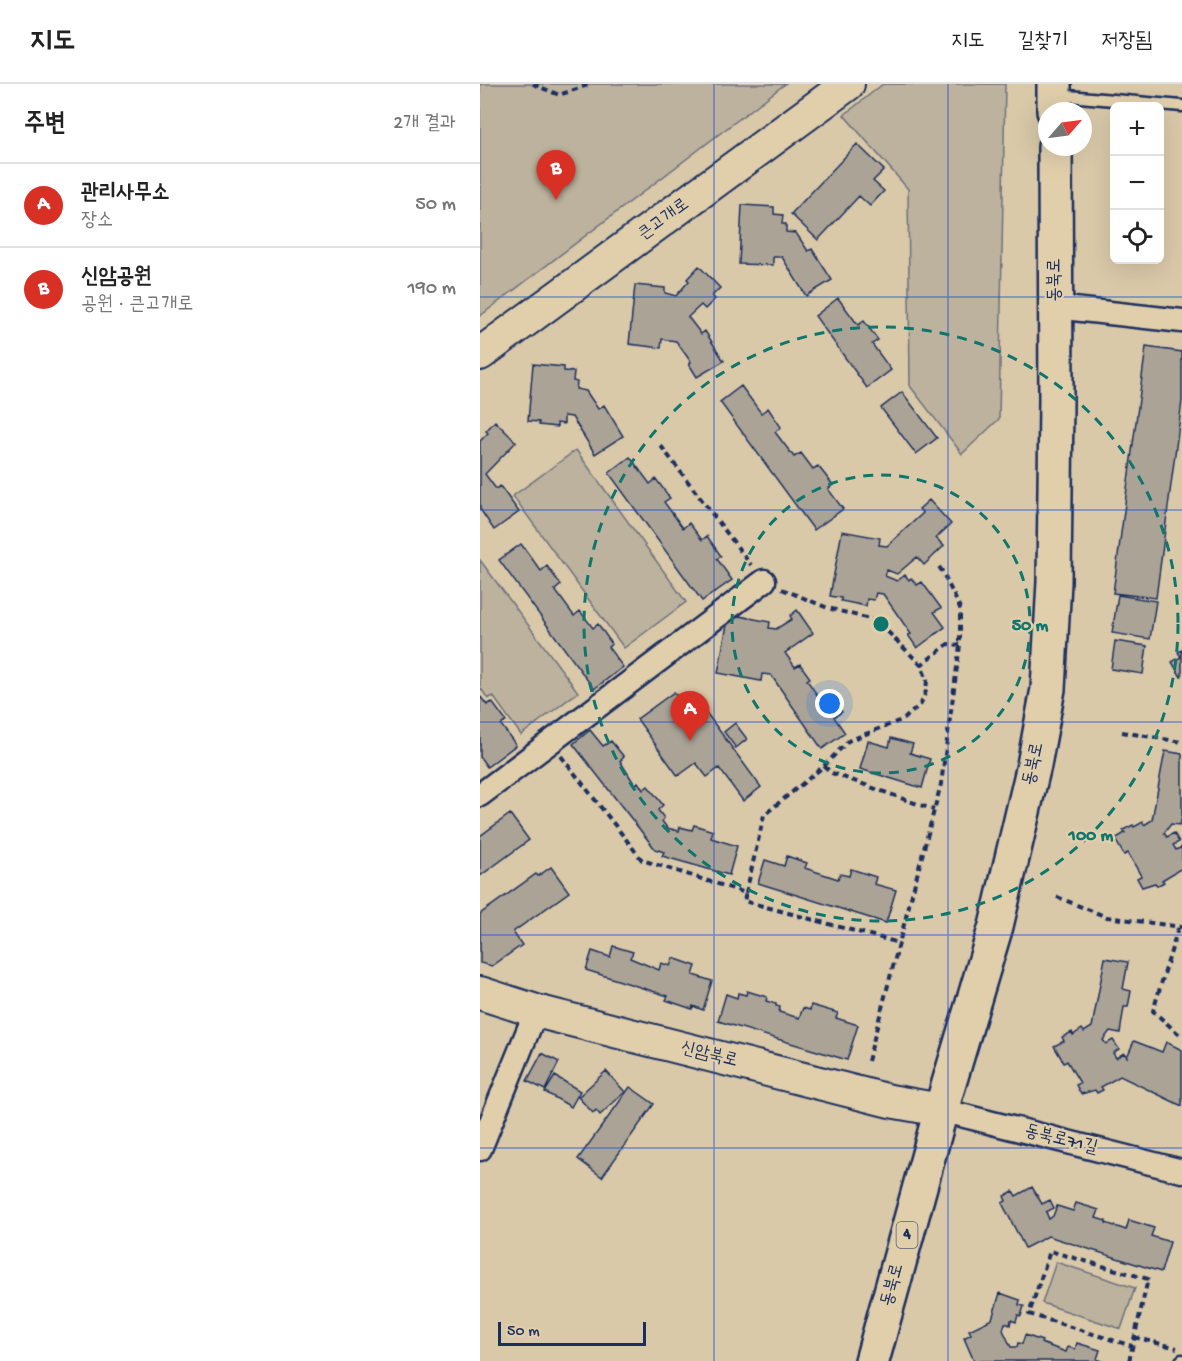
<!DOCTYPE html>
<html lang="ko">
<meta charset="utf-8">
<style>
body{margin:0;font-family:"Gochi Hand","Poor Story",sans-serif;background:#f6f6f6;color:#222}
.controls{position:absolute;right:18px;top:18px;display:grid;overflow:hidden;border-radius:9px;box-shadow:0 6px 24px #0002}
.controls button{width:54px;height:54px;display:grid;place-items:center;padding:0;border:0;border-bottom:2px solid #e0e0e0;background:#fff;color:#222;font:30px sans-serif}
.compass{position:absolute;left:558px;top:18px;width:54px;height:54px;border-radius:50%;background:#fff;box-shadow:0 6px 24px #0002;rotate:62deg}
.scale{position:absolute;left:18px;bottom:15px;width:148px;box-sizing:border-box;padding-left:6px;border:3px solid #1b2f5e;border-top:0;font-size:16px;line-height:21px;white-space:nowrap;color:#1b2f5e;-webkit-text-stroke:4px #e1cfac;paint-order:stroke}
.you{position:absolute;left:350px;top:620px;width:21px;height:21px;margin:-15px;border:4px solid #fff;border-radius:50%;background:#1a73e8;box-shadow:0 0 0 9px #1a73e833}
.badge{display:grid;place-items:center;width:39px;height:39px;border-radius:50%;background:#d93025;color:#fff;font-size:20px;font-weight:700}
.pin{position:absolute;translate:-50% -50px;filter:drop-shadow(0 2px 3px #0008)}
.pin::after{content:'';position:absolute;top:32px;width:21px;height:18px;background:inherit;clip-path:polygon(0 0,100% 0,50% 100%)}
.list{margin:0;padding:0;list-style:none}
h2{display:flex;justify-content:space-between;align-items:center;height:78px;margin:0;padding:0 24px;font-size:26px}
h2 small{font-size:20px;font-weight:400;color:#767676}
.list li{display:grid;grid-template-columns:39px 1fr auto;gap:18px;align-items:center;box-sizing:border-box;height:84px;padding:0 24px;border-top:2px solid #e0e0e0}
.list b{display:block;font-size:22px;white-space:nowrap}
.list p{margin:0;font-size:20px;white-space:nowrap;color:#767676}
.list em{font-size:20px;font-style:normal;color:#767676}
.icon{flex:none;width:33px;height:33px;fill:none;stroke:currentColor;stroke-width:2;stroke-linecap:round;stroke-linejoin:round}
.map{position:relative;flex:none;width:702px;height:1277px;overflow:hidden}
header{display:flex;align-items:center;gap:36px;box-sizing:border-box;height:84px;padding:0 30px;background:#fff;border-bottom:2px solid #e0e0e0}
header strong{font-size:28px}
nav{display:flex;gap:33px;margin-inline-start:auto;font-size:21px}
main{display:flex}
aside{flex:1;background:#fff}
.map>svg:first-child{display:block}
.green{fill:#bdb29d;stroke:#6c707e;stroke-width:1.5}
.building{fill:#aaa396;stroke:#1b2f5e;stroke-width:1.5}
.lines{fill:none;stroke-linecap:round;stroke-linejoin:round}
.lane-casing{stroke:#1b2f5e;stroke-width:15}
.street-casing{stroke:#1b2f5e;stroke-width:27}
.secondary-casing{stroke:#1b2f5e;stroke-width:36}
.primary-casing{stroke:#1b2f5e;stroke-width:38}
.path{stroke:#1b2f5e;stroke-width:4;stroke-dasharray:6 4.5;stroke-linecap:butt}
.lane{stroke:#e1cfac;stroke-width:10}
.street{stroke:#e1cfac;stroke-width:22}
.secondary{stroke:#e1cfac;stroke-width:32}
.primary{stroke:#e1cfac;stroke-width:33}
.grid{fill:none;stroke:#1d4ed8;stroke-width:1.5;stroke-opacity:0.55}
.ring{fill:none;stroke:#0f766e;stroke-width:3;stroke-dasharray:10 8}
.labels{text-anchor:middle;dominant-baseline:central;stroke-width:4.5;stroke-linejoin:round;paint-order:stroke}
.shield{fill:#e1cfac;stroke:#565f75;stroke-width:1.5}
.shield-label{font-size:16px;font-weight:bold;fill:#1b2f5e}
.street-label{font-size:18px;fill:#1b2f5e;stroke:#e1cfac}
.centre{fill:#0f766e;stroke:#e1cfac;stroke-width:3}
.ring-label{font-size:18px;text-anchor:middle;font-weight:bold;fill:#0f766e;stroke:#e1cfac;stroke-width:4.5;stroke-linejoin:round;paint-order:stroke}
</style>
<header>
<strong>지도</strong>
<nav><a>지도</a><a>길찾기</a><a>저장됨</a></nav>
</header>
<main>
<aside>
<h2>주변<small>2개 결과</small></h2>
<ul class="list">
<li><span class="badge">A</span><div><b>관리사무소</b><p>장소</p></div><em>50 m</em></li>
<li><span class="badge">B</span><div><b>신암공원</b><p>공원 · 큰고개로</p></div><em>190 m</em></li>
</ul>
</aside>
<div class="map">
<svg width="702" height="1277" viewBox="0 0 702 1277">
<rect width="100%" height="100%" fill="#d9c9a9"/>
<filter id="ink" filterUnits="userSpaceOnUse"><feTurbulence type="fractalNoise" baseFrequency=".0167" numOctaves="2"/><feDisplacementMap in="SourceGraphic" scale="12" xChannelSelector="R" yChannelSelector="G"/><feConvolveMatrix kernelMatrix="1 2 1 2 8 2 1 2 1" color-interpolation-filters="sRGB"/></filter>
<g filter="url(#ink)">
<path class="green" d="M0 0H305L0 232Z
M403 0H525L519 335 482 370 430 302 428 105 364 31Z
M96 366 206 518 144 564 33 412Z
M0 476 98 608 41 651 13 612 8 615 0 603Z
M576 1178 655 1204 641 1245 562 1219Z"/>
<path class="building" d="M377 60 404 86 393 97 404 107 390 122 379 112 338 156 311 130Z
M262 121 294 123V130L303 131 302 140H306V148L316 149 328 167 332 165 352 196 326 212 302 173H293V181L259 180Z
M219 182 240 204 232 212 235 215 225 225 221 221 208 233 221 250 225 247 244 277 217 293 209 280 211 278 196 257 182 255 181 264 149 260 155 201 185 204V209L196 212 209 197 207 195Z
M358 214 378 241 384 237 398 256 392 260 411 286 387 304 335 232Z
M666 263 702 268V317L676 514 633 509Z
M53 280 84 283V287L94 288 93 297 97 298 96 305 106 307 118 325 124 321 143 352 115 370 92 333 84 332V340L77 339V343L59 341V338L48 337Z
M261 302 281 329 288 324 301 343 295 348 314 373 321 369 333 385 338 382 353 401 348 405 363 425 334 446 240 318Z
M422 308 457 354 436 370 401 324Z
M15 337 36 358 5 390 16 405 20 402 39 428 14 446 0 425V357L8 349 6 347Z
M150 373 170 400 176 395 190 414 184 418 203 444 209 439 222 456 227 452 241 472 237 475 252 496 222 517 129 389Z
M449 416 471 440 456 454 464 462 444 481 437 473 417 490 407 486 405 492 417 497 425 491 429 496 431 494 437 501 442 498 461 524 454 528 465 543 437 564 428 551 431 550 403 510 396 509 394 516 387 515 386 522 361 517V514L350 512 362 447 400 454 399 461 407 462 443 429 439 425Z
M41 460 61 487 67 482 81 501 75 506 94 532 100 527 113 544 118 540 132 560 128 563 143 583 114 605 19 476Z
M638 511 676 517 670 555 632 549Z
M317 526 333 549 305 569 315 583 320 580 330 594 327 596 339 614 348 607 362 628 354 633 365 649 342 665 291 591 282 590 281 597 238 589 249 530 290 538 289 544 296 545 312 535 310 532Z
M635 557 667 562 663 590 631 585Z
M702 566V592L701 593 692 578 701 573 698 568Z
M194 608 214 635 225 627 281 703 263 717 239 684 227 693 216 679 198 692 157 635Z
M0 612 7 621 12 618 26 637 21 641 36 661 7 683 0 673Z
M255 639 267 655 256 664 244 648Z
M110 646 123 662 131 657 144 673 140 677 155 701 158 698 163 706 168 702 183 721 178 726 184 734 182 737 187 744 199 747 200 743 212 746 214 741 233 747 231 754 257 762 249 791 182 772 184 768 175 765 93 660Z
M411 654 433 660 430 669 450 675 442 704 380 685 388 657 409 663Z
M685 667 702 670V732L700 741 691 740 684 749 687 753 694 749 699 758 693 761 696 766 702 763V786L700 785 682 796 684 798 677 802 675 799 662 803 657 794 661 792 648 769 644 771 635 755 645 749 643 746 653 741 654 743 663 738 664 741 672 736Z
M30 730 49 756 0 792V752Z
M307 772 327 779 325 784 358 795 360 790 369 792 371 785 396 793 394 800 416 806 406 839 278 799 285 776 304 782Z
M71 783 89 808 33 848 42 861 12 882 0 879V830L56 790 58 792Z
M133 862 153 868 150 874 179 886 181 879 190 882 193 874 216 882 213 891 232 897 223 926 213 922 212 925 186 916 188 912 106 886 112 867 130 873Z
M625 874 648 878 643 905 651 907 648 923H644L640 949 630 947 623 956 626 960 633 956 639 965 633 969 636 974 644 969 647 973 654 957 682 968 686 958 702 966V1022L640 992 621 1003 623 1006 617 1009 615 1006 601 1010 596 1001 600 999 587 977 584 979 574 962 584 957 582 953 592 948 593 951 602 945 604 948 612 943Z
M267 907 287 913 286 917 296 920V922L300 923 299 928 319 934 323 924 330 926 331 921 358 929 356 934 378 941 367 976 238 937 246 910 257 914 258 909 266 911Z
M62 969 79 978 65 1006 47 997Z
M126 987 145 1008 120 1031 116 1026 113 1029 98 1013Z
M75 992 100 1007 91 1023 65 1008Z
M150 1003 174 1020 122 1093 98 1075Z
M552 1103 562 1120 570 1116 574 1124 566 1128 569 1135 573 1132 577 1122 593 1127 596 1119 619 1126 616 1134 626 1137V1139L646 1146 649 1136 674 1144 671 1152 690 1158 681 1188 568 1152 545 1164 522 1119 526 1117 524 1112 533 1107 536 1112Z
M520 1209 540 1216 539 1221 544 1222 541 1232 538 1231 536 1238 531 1236 530 1241 525 1239 523 1246 531 1263H537L538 1259 542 1260 545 1251 562 1257 561 1259 586 1268 588 1263 595 1265 597 1259 620 1266 617 1275 622 1277H494L484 1254 491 1250 489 1246 512 1235Z"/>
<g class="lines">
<defs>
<path id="lane" d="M577 11 702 22
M701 1277 702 1276"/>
<path id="street" d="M575 223 702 237
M0 711 284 497
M461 1026 702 1087
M0 1065 56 927"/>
<path id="secondary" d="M0 270 368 0
M0 909 56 927 410 1017 461 1026"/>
<path id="primary" d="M574 0V27
M392 1277 461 1026 516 842 554 681 568 605 574 498 576 316 575 63"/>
</defs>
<use href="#lane" class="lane-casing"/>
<use href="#street" class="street-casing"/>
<use href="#secondary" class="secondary-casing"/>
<use href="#primary" class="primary-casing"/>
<path class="path" d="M53 0 79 11 111 0
M181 362 271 481
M302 505 348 524 397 537 441 581
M642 648 702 658
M81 672 162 776 266 809 264 817 419 859
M344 682 352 689 454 726
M266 809 284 731 344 682 368 657 424 635 441 620 446 607 447 596 441 581 468 560 480 561
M577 813 627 833 702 843
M698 844 673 927 702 953
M388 977 461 700 480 561V524L462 487 457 480
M654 1253 697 1264
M649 1277 668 1195 570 1167 549 1230 652 1262"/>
<use href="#lane" class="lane"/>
<use href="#street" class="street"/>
<use href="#secondary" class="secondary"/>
<use href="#primary" class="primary"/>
</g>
</g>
<path class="grid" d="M234 0V1277M468 0V1277M0 213H702M0 426H702M0 638H702M0 851H702M0 1064H702"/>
<g class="ring">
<circle cx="401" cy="540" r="149"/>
<circle cx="401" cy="540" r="297"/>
</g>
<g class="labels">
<rect class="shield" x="416.5" y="1138" width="21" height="26" rx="4.5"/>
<g class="shield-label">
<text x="427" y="1151">4</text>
</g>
<g class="street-label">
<text transform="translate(184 136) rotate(-36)">큰고개로</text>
<text transform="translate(575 196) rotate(-90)">동북로</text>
<text transform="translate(554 680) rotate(-78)">동북로</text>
<text transform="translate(229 971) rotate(14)">신암북로</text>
<text transform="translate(581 1056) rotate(14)">동북로71길</text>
<text transform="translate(413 1201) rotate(-75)">동북로</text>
</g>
</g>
<circle cx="401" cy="540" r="9" class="centre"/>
<g class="ring-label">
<text x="550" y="546">50 m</text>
<text x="611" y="756">100 m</text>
</g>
</svg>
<div class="controls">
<button>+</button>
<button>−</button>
<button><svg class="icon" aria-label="locate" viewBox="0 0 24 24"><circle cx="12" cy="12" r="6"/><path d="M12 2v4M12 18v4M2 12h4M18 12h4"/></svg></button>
</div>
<svg class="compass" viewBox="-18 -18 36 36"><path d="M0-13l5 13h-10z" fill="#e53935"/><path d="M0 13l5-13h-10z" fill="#767676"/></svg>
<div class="scale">50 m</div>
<div class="you"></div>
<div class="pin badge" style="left:210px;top:657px">A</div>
<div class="pin badge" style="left:76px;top:116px">B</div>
</div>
</main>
